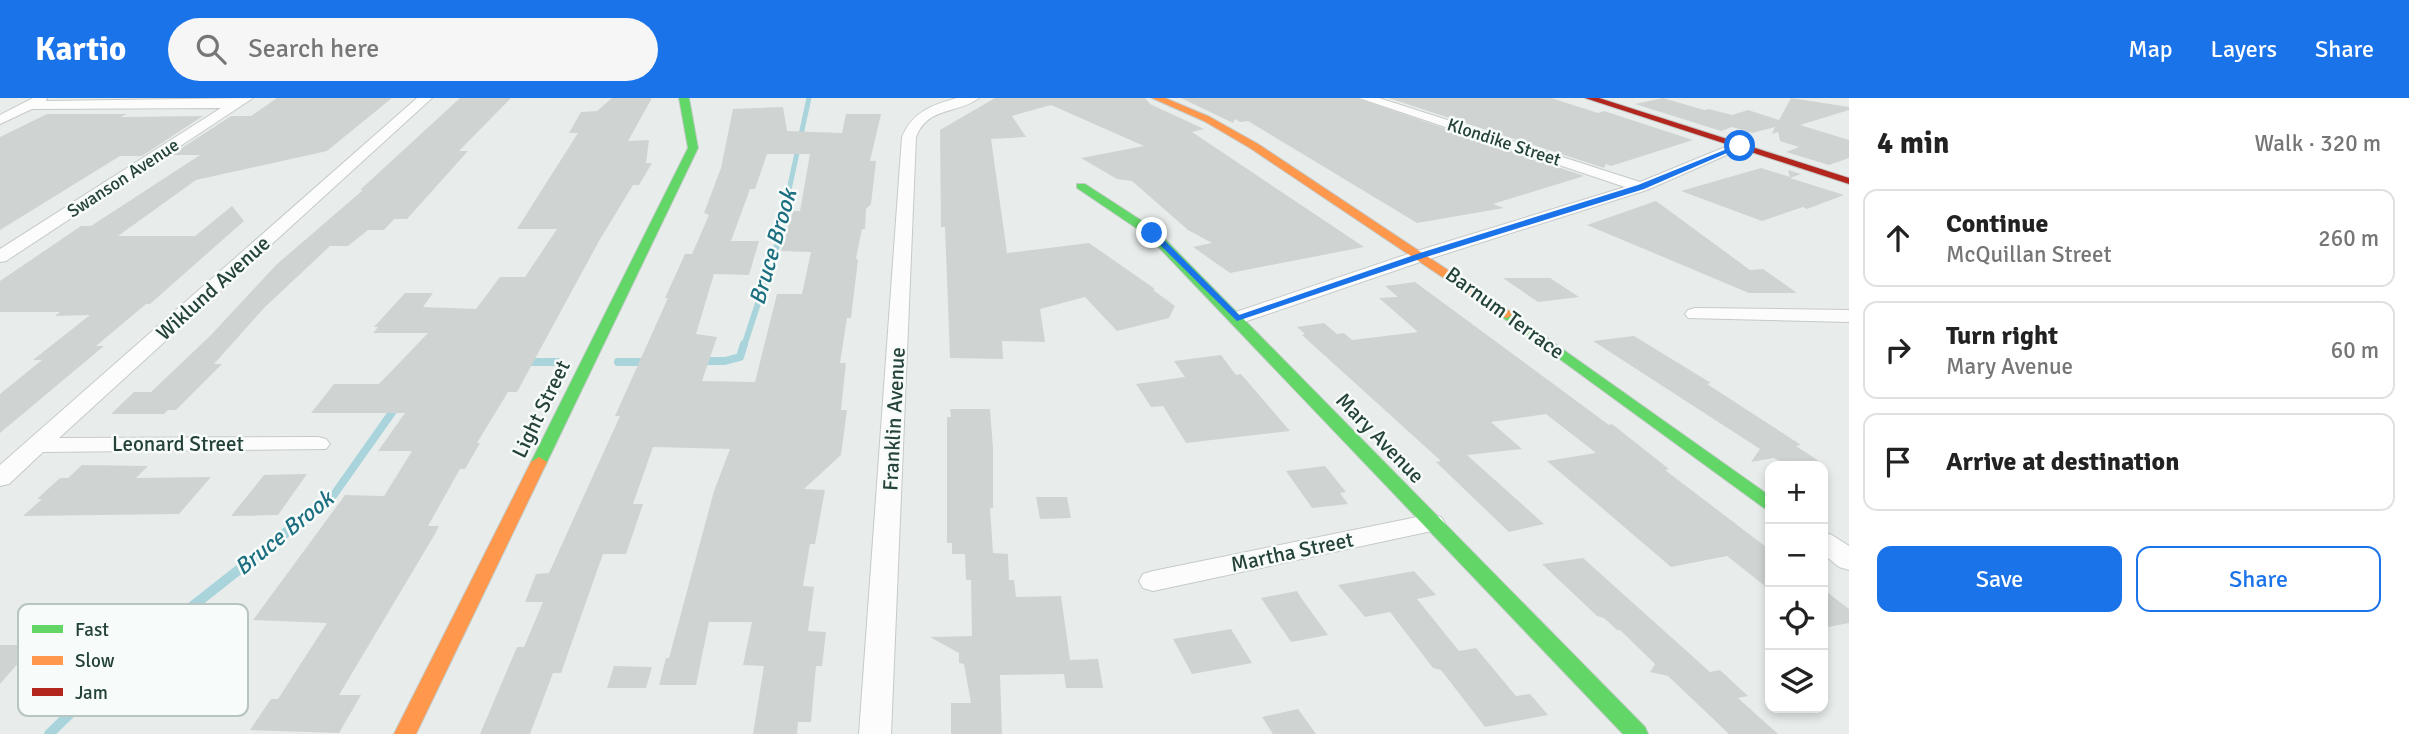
<!DOCTYPE html>
<meta charset="utf-8">
<style>
body{margin:0;font-family:Signika,sans-serif;background:#f6f6f6;color:#222}
.controls{position:absolute;right:21px;bottom:21px;display:grid;overflow:hidden;border-radius:14px;box-shadow:0 4px 10px #0003}
.controls button{width:63px;height:63px;display:grid;place-items:center;padding:0;border:0;border-bottom:2px solid #e0e0e0;background:#fff;color:#222;font:35px sans-serif}
.stop{position:absolute;width:21px;height:21px;margin:-16px;border:5px solid #1a73e8;border-radius:50%;background:#fff}
.stop.end{background:#1a73e8;border-color:#fff;box-shadow:0 2px 7px #0008}
.list{margin:0;padding:0;list-style:none}
h2{display:flex;justify-content:space-between;align-items:center;height:91px;margin:0;padding:0 28px;font-size:30px}
h2 small{font-size:23px;font-weight:400;color:#767676}
.list li{display:grid;grid-template-columns:46px 1fr auto;gap:21px;align-items:center;box-sizing:border-box;height:98px;margin:0 14px 14px;padding:0 14px;border:2px solid #e0e0e0;border-radius:14px}
.list b{display:block;font-size:26px;white-space:nowrap}
.list p{margin:0;font-size:23px;white-space:nowrap;color:#767676}
.list em{font-size:23px;font-style:normal;color:#767676}
.actions{display:flex;gap:14px;padding:21px 28px}
.actions a{flex:1;padding:16px 0;border:2px solid #1a73e8;border-radius:14px;text-align:center;font-size:24px;color:#1a73e8}
.actions .main{background:#1a73e8;color:#fff}
.icon{flex:none;width:38px;height:38px;fill:none;stroke:currentColor;stroke-width:2;stroke-linecap:round;stroke-linejoin:round}
.map{position:relative;flex:none;width:1849px;height:636px;overflow:hidden}
header{display:flex;align-items:center;gap:42px;box-sizing:border-box;height:98px;padding:0 35px;background:#1a73e8;color:#fff}
header strong{font-size:33px}
nav{display:flex;gap:38px;margin-inline-start:auto;font-size:24px}
.search{width:490px;height:63px;background:#f6f6f6;display:flex;align-items:center;gap:18px;box-sizing:border-box;padding:0 24px;border-radius:38px;color:#767676;font-size:26px}
main{display:flex}
aside{flex:1;background:#fff}
.map>svg:first-child{display:block}
.lines{fill:none;stroke-linecap:round;stroke-linejoin:round}
.stream-far3{stroke:#a9d4db;stroke-width:5}
.stream-far2{stroke:#a9d4db;stroke-width:6}
.stream-far1{stroke:#a9d4db;stroke-width:8}
.stream{stroke:#a9d4db;stroke-width:10}
.building{fill:#cfd4d2;fill-rule:evenodd}
.street-casing{stroke:#c5cac8;stroke-width:2}
.fast-casing{stroke:#c3cbc8;stroke-width:2}
.slow-casing{stroke:#c3cbc8;stroke-width:2}
.jam-casing{stroke:#c3cbc8;stroke-width:2}
.street{fill:#fcfcfc;fill-rule:evenodd}
.fast{fill:#63d668;fill-rule:evenodd}
.slow{fill:#ff974d;fill-rule:evenodd}
.jam{fill:#b3261e;fill-rule:evenodd}
.route{fill:#1a73e8}
.labels{text-anchor:middle;dominant-baseline:central;stroke-width:5;stroke-linejoin:round;paint-order:stroke}
.far-street-label{font-size:18px;fill:#24423a;stroke:#f7fbf9}
.street-label{font-size:21px;fill:#24423a;stroke:#f7fbf9}
.water-label{font-size:23px;font-style:italic;fill:#1c6f80;stroke:#f7fbf9}
.key{fill:#f7fbf9;stroke:#b8c4c0;stroke-width:2}
.key-label{font-size:19px;fill:#24423a}
</style>
<header>
<strong>Kartio</strong>
<div class="search"><svg class="icon" aria-label="search" viewBox="0 0 24 24"><circle cx="10" cy="10" r="6"/><path d="M15 15l6 6"/></svg>Search here</div>
<nav><a>Map</a><a>Layers</a><a>Share</a></nav>
</header>
<main>
<div class="map">
<svg width="1849" height="636" viewBox="0 0 1849 636">
<rect width="100%" height="100%" fill="#e8edeb"/>
<g class="lines">
<path class="stream-far3" d="M785 110 809 0"/>
<path class="stream-far2" d="M744 248 780 138 785 108"/>
<path class="stream-far1" d="M701 263H725L740 259 744 246
M524 264H559
M618 264H649
M305 420 333 398 398 306"/>
<path class="stream" d="M49 636 133 555 307 418"/>
</g>
<path class="building" d="M277 0H392L327 53 196 82 118 138H195L232 108 244 123 150 206H146L96 248H104L0 335V296L42 262H33L90 217 55 218 60 214H0V183L81 128H91L200 57H171L231 18H251Z
M460 0H511L459 53H468L407 121H394L384 132H368L348 148H330L264 210 214 266H222L176 312H168L164 316H111L134 294H151L211 237 276 167 363 92H360Z
M612 0H652L628 43 649 42 646 65H652L639 87H633L599 143 517 294H508L477 345H480L465 371H460L428 428H439L435 436 339 597H361L339 635 250 632 271 601H278L327 525 253 522 345 397 384 398 412 353H378L405 315H311L334 286H379L428 235H373L378 229H374L405 195H433L423 209 476 211 500 179H525L557 131H517L578 35H569L581 14 597 13Z
M995 0H1145L1150 6 1204 31 1192 34 1364 149 1230 175 1193 149 1212 145 1188 132 1132 83 1117 81 1081 60 1144 48 1051 7 1012 18 1026 39 991 41 1007 155 1089 145 1155 191 1153 192 1175 208 1169 220 1117 233 1085 199 1040 211 1045 244 1002 243 1003 261 950 260 945 129H941L940 32Z
M1181 0H1356L1584 78 1493 106 1504 110 1417 125 1248 23 1240 24 1235 21 1233 25Z
M1388 0H1551L1598 15 1604 13 1693 42 1611 68 1606 66 1604 70Z
M1663 0 1704 12 1709 11 1732 17 1748 12 1779 22 1791 0 1849 9V12L1800 27 1849 42V60L1829 67 1786 54 1799 49 1780 43 1778 34 1772 36 1775 29 1752 35 1732 29 1721 33 1635 6Z
M783 9 787 33 842 35 846 16H881L870 63H876L871 106 866 111 865 131H862L856 160 858 162 851 220H847L840 265H846L841 312H847L841 357 804 391 825 392 815 446H810L803 488 814 489 808 533 826 534 822 568H816L811 624H798L797 636H753L764 568 743 567 752 524H709L696 587H659L666 560H669L714 393 730 351 653 349 633 406H643L626 456H603L561 575H553L530 636H480L517 549H524L543 504H525L536 476 549 475 620 318H615L668 200H665L685 156H692L709 117 704 115 721 70 733 11ZM767 56H810L800 113H793L781 153 811 154 802 196H777L755 284 702 283 717 239 696 236 714 176 749 177 759 143H731L750 91H755Z
M47 16H127L121 19 203 18 142 58H120L0 132V39Z
M1761 70 1790 79 1788 72 1801 76 1790 80 1844 97 1807 111 1803 109 1762 123 1681 93Z
M1656 103 1750 172 1763 171 1797 195H1749L1587 127Z
M1503 180H1550L1579 199 1538 204Z
M1415 184 1609 327 1612 326 1669 371 1665 372 1770 452V492L1727 458 1671 469 1547 363 1596 355 1546 316 1491 324 1522 351 1467 357 1544 426 1509 434 1436 364 1441 363 1302 237 1305 236 1297 229 1324 225 1337 236 1344 235 1352 242 1418 234 1379 200 1398 199 1385 188Z
M1634 238 1711 285 1707 286 1801 347 1796 348 1819 363 1787 368 1774 360 1751 364 1760 351 1593 243Z
M1221 257 1236 277 1241 276 1290 333 1186 345 1163 308 1151 309 1136 286 1185 279 1174 263Z
M950 311H990L993 350V410H990L993 455 1008 456 1009 482H1014L1016 499 1061 498 1070 562 1098 561 1103 590H1066L1064 576 1000 577 1002 636H951V605H971L964 566 959 565V555L930 539 972 538 971 482H966L965 456H952V445H947V319H951Z
M82 367 148 368 136 380 211 379 179 416 23 418 42 401H37L60 380H68Z
M1325 368 1346 394 1340 395 1348 406 1312 410 1286 373Z
M307 376 278 417 231 418 264 377Z
M1036 399H1067L1071 420 1040 421Z
M1583 460 1710 574 1720 572 1748 598 1738 600 1778 636H1729L1668 578 1650 574 1655 566 1620 532H1617L1604 520 1597 518 1542 466Z
M1414 473 1436 497 1417 501 1459 553 1476 550 1516 598 1530 596 1548 617 1485 629 1441 572 1433 570 1390 514 1365 519 1338 487Z
M1823 491 1849 511V525L1823 530Z
M1297 493 1302 501 1328 537 1291 544 1261 500Z
M1231 531 1252 565 1192 576 1173 541Z
M0 547H34L0 586Z
M614 568 652 569 646 590H607Z
M1298 611 1316 636H1273L1262 619Z"/>
<g class="lines">
<defs>
<path id="street" d="M33 0H47L46 3 253 0 6 163 0 164V151L221 10 32 11 0 26V17Z
M417 0H432L59 340 318 339 326 341 330 346 326 351 43 354 9 386 0 388V367Z
M957 0H979C958 16 928 8 916 39L891 636H859L902 39C912 14 932 7 957 0Z
M1359 0H1379L1640 84 1735 45H1745L1747 48 1647 92 1429 161 1244 224H1230L1227 220 1230 216 1417 153 1625 89Z
M1695 210 1849 212V224L1688 220 1685 216 1688 212Z
M1432 416 1441 419 1445 425 1441 431 1153 493 1143 490 1139 483 1143 476 1153 473Z
M1823 434 1832 437 1849 448V472L1839 469 1823 456Z"/>
<path id="fast" d="M679 0H689L698 50 547 364 545 368H533L531 364 688 50Z
M1077 86H1085L1156 132 1645 629 1648 636H1623L1148 138 1077 90Z
M1507 212 1770 398V412L1764 410 1502 219 1500 216Z"/>
<path id="slow" d="M1152 0H1165L1210 19 1258 46 1514 216 1507 220 1502 219 1250 50 1204 23Z
M539 359 547 364 416 636H394L531 364Z"/>
<path id="jam" d="M1585 0H1599L1849 80V86Z"/>
</defs>
<use href="#street" class="street-casing"/>
<use href="#fast" class="fast-casing"/>
<use href="#slow" class="slow-casing"/>
<use href="#jam" class="jam-casing"/>
<use href="#street" class="street"/>
<use href="#fast" class="fast"/>
<use href="#slow" class="slow"/>
<use href="#jam" class="jam"/>
</g>
<path class="route" d="M1737 47 1743 48 1644 91 1426 159 1237 223 1148 135 1155 133 1239 217 1420 155 1638 87Z"/>
<g class="labels">
<g class="far-street-label">
<text transform="translate(1504 44) rotate(18)">Klondike Street</text>
<text transform="translate(123 80) rotate(-33)">Swanson Avenue</text>
</g>
<g class="street-label">
<text transform="translate(213 190) rotate(-42)">Wiklund Avenue</text>
<text transform="translate(1505 215) rotate(36)">Barnum Terrace</text>
<text transform="translate(541 311) rotate(-64)">Light Street</text>
<text transform="translate(894 321) rotate(-87)">Franklin Avenue</text>
<text transform="translate(1380 340) rotate(46)">Mary Avenue</text>
<text x="178" y="346">Leonard Street</text>
<text transform="translate(1292 454) rotate(-12)">Martha Street</text>
</g>
<g class="water-label">
<text transform="translate(773 149) rotate(-74)">Bruce Brook</text>
<text transform="translate(284 435) rotate(-39)">Bruce Brook</text>
</g>
</g>
<rect x="18" y="506" width="230" height="112" rx="10" class="key"/>
<rect x="32" y="527" width="31" height="8" fill="#63d668"/>
<rect x="32" y="558" width="31" height="9" fill="#ff974d"/>
<rect x="32" y="590" width="31" height="8" fill="#b3261e"/>
<g class="key-label">
<text x="75" y="538">Fast</text>
<text x="75" y="569">Slow</text>
<text x="75" y="601">Jam</text>
</g>
</svg>
<div class="controls">
<button>+</button>
<button>−</button>
<button><svg class="icon" aria-label="locate" viewBox="0 0 24 24"><circle cx="12" cy="12" r="6"/><path d="M12 2v4M12 18v4M2 12h4M18 12h4"/></svg></button>
<button><svg class="icon" aria-label="layers" viewBox="0 0 24 24"><path d="M12 4l9 5-9 5-9-5zM3 14l9 5 9-5"/></svg></button>
</div>
<div class="stop" style="left:1740px;top:48px"></div>
<div class="stop end" style="left:1152px;top:135px"></div>
</div>
<aside>
<h2>4 min<small>Walk · 320 m</small></h2>
<ul class="list">
<li><svg class="icon" aria-label="ahead" viewBox="0 0 24 24"><path d="M12 20V5M6 11l6-6 6 6"/></svg><div><b>Continue</b><p>McQuillan Street</p></div><em>260 m</em></li>
<li><svg class="icon" aria-label="right" viewBox="0 0 24 24"><path d="M7 20v-9h11M14 6l5 5-5 5"/></svg><div><b>Turn right</b><p>Mary Avenue</p></div><em>60 m</em></li>
<li><svg class="icon" aria-label="arrive" viewBox="0 0 24 24"><path d="M6 21V4h12l-3 4 3 4H6"/></svg><div><b>Arrive at destination</b></div></li>
</ul>
<div class="actions"><a class="main">Save</a><a>Share</a></div>
</aside>
</main>
